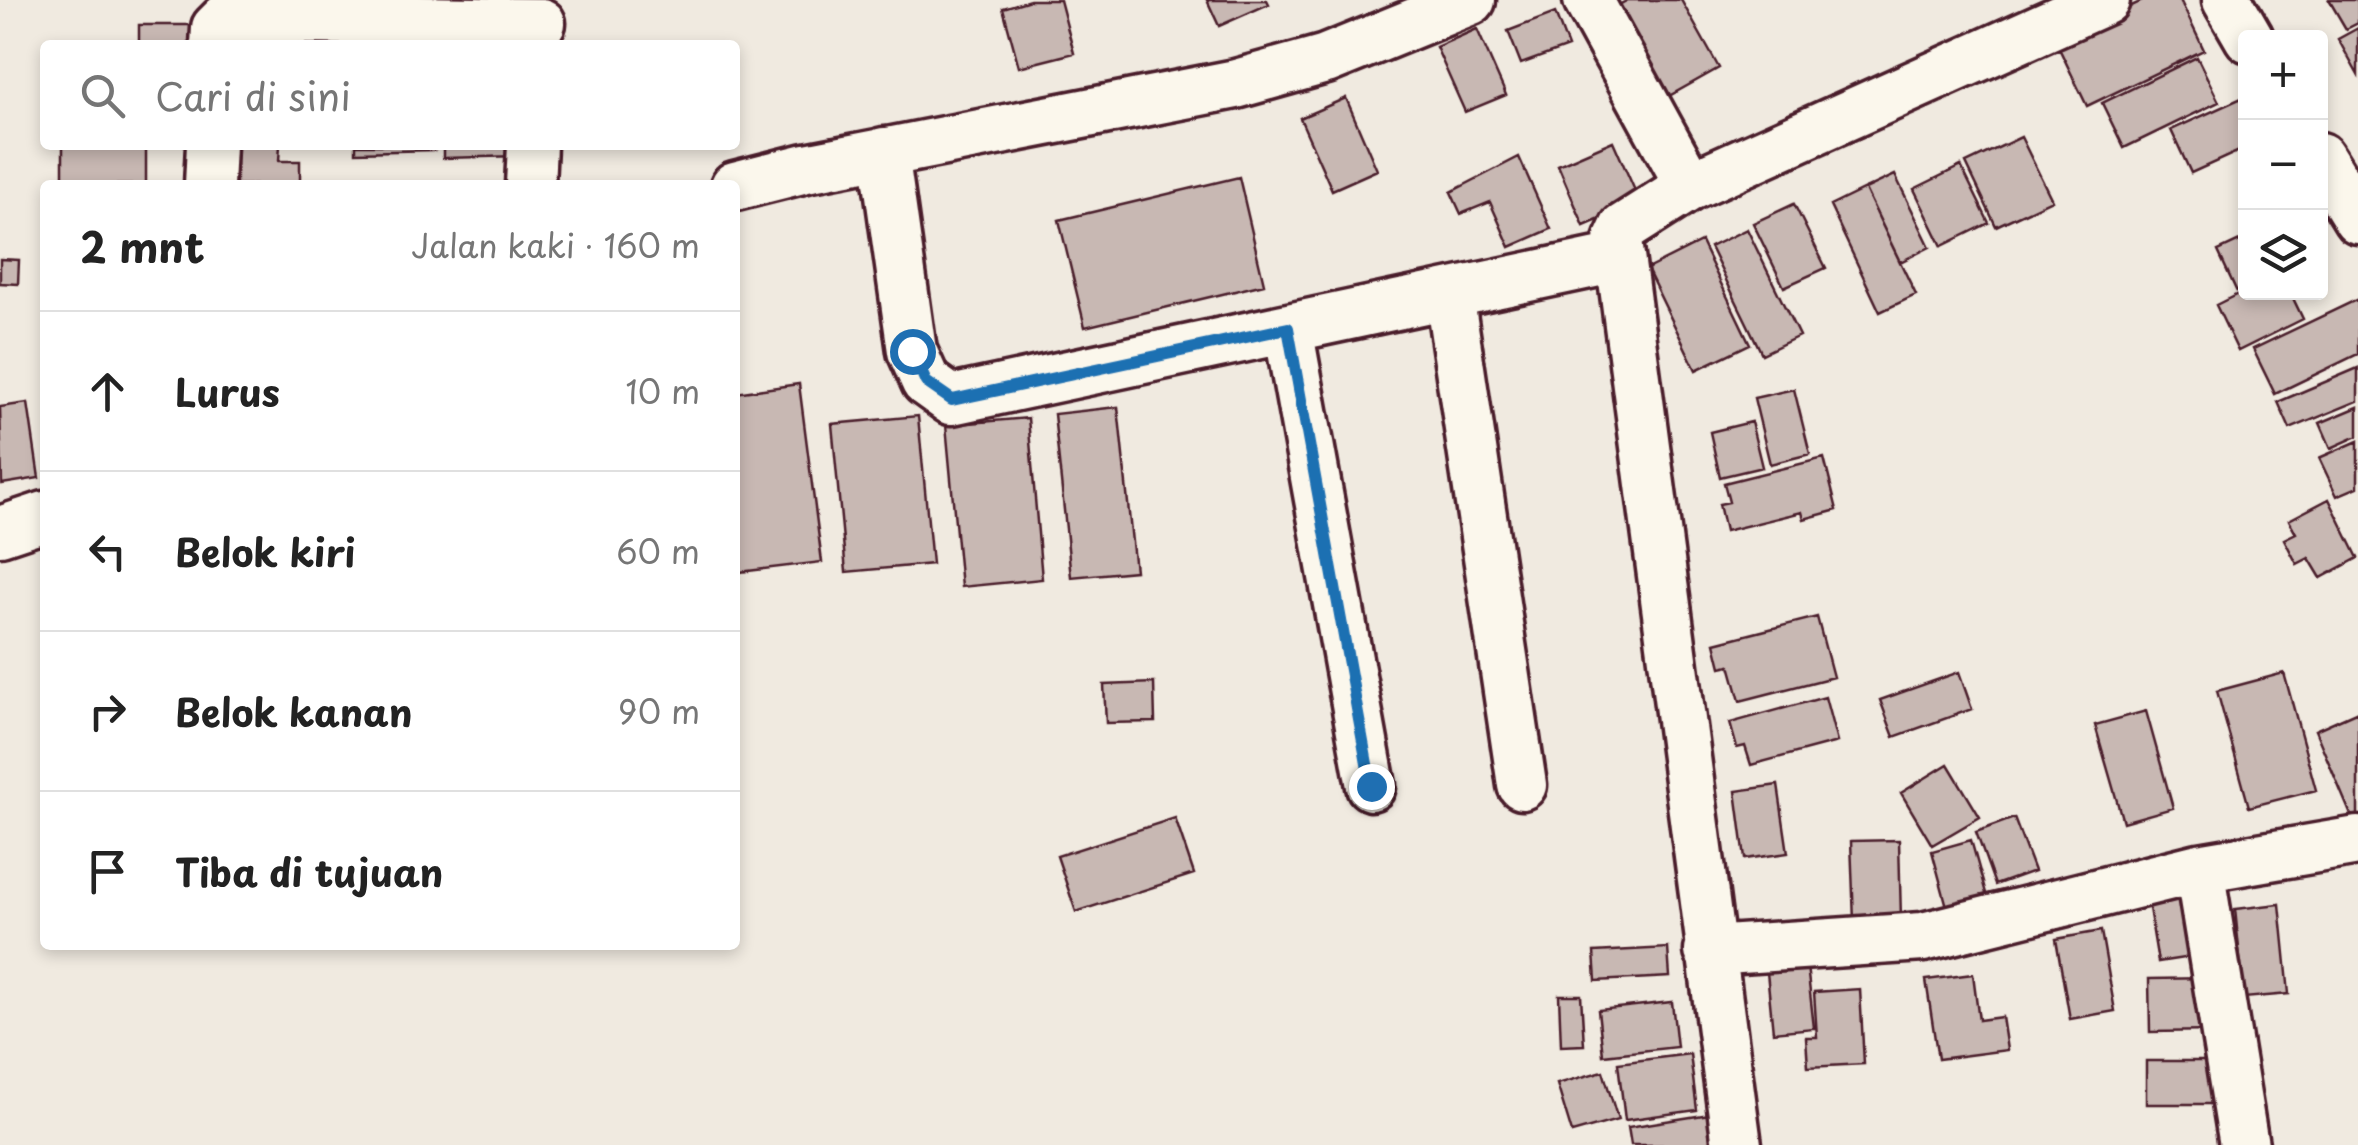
<!DOCTYPE html>
<html lang="id">
<meta charset="utf-8">
<style>
body{margin:0;font-family:"Playpen Sans",sans-serif;background:#f2f2f2;color:#222}
.controls{position:absolute;right:30px;top:30px;display:grid;overflow:hidden;border-radius:10px;box-shadow:0 5px 15px #0003}
.controls button{width:90px;height:90px;display:grid;place-items:center;padding:0;border:0;border-bottom:2px solid #e0e0e0;background:#fff;color:#222;font:50px sans-serif}
.stop{position:absolute;width:30px;height:30px;margin:-22px;border:8px solid #1f6fb2;border-radius:50%;background:#fff}
.stop.end{background:#1f6fb2;border-color:#fff;box-shadow:0 2px 10px #0008}
.list{margin:0;padding:0;list-style:none}
h2{display:flex;justify-content:space-between;align-items:center;height:130px;margin:0;padding:0 40px;font-size:42px}
h2 small{font-size:32px;font-weight:400;color:#767676}
.list li{display:grid;grid-template-columns:65px 1fr auto;gap:30px;align-items:center;box-sizing:border-box;height:160px;padding:0 40px;border-top:2px solid #e0e0e0}
.list b{display:block;font-size:38px;white-space:nowrap}
.list em{font-size:32px;font-style:normal;color:#767676}
.icon{flex:none;width:55px;height:55px;fill:none;stroke:currentColor;stroke-width:2;stroke-linecap:round;stroke-linejoin:round}
.map{position:relative;flex:none;width:2358px;height:1145px;overflow:hidden}
.search{position:absolute;background:#fff;box-shadow:0 5px 15px #0003;left:40px;top:40px;width:700px;height:110px;display:flex;align-items:center;gap:25px;box-sizing:border-box;padding:0 35px;border-radius:10px;color:#767676;font-size:38px}
.panel{position:absolute;background:#fff;box-shadow:0 5px 15px #0003;left:40px;top:180px;width:700px;height:770px;border-radius:10px}
.map>svg:first-child{display:block}
.building{fill:#c8b8b3;stroke:#4a1f2b;stroke-width:2.5}
.lines{fill:none;stroke-linecap:round;stroke-linejoin:round}
.minor-casing{stroke:#4a1f2b;stroke-width:55}
.minor{stroke:#fbf7ec;stroke-width:48}
.route{stroke:#1f6fb2;stroke-width:12}
</style>
<div class="map">
<svg width="2358" height="1145" viewBox="0 0 2358 1145">
<rect width="100%" height="100%" fill="#f0eae0"/>
<filter id="ink" filterUnits="userSpaceOnUse"><feTurbulence type="fractalNoise" baseFrequency=".01" numOctaves="2"/><feDisplacementMap in="SourceGraphic" scale="20" xChannelSelector="R" yChannelSelector="G"/><feConvolveMatrix kernelMatrix="1 2 1 2 8 2 1 2 1" color-interpolation-filters="sRGB"/></filter>
<g filter="url(#ink)">
<path class="building" d="M1030 0H1060L1074 53 1019 67 1003 8Z
M1207 0H1267L1269 4 1219 26Z
M1628 0H1681L1719 68 1669 96 1619 5Z
M2144 0H2180L2204 50 2087 106 2056 42Z
M2329 0H2358V23L2346 29Z
M1555 13 1568 47 1521 64 1508 31Z
M139 25H199V45H139Z
M2358 28V75L2338 39Z
M1477 29 1506 95 1465 112 1436 47Z
M2197 57 2219 102 2124 148 2102 103Z
M2246 96V148L2191 173 2171 130Z
M1346 98 1377 170 1332 190 1300 118Z
M2021 137 2052 200 1996 226 1966 163Z
M1613 141 1640 202 1584 226 1558 165Z
M63 145H146V185H63Z
M236 145H280L279 161H300V185H236Z
M356 145H435V150L356 152Z
M443 145H519L520 156 443 158Z
M1519 157 1551 229 1510 247 1490 202 1461 214 1451 192Z
M1961 166 1989 223 1942 246 1914 189Z
M1895 175 1930 247 1900 262 1865 189Z
M1239 177 1264 284 1085 327 1059 220Z
M1865 189 1916 295 1880 312 1830 206Z
M1794 204 1826 268 1784 287 1753 223Z
M1747 229 1799 336 1762 354 1710 247Z
M2246 238V288L2237 292 2218 251Z
M1701 242 1750 344 1696 370 1647 269Z
M0 259 19 260 18 284 0 283Z
M2246 290 2290 292 2303 319 2238 351 2216 305Z
M2358 299V354L2275 394 2253 349Z
M2358 368V401L2290 429 2278 402Z
M799 384 822 562 739 572 735 393Z
M1794 389 1810 454 1770 464 1754 398Z
M28 403 39 478 2 484 0 407Z
M1118 407 1135 571 1071 577 1054 414Z
M2358 407V436L2331 448 2320 423Z
M918 416 932 564 846 572 832 424Z
M1028 418 1042 579 961 587 946 425Z
M1751 422 1762 467 1720 477 1710 432Z
M2358 441V487L2337 496 2319 458Z
M1824 458 1837 510 1804 519 1802 512 1725 531 1719 504 1729 502 1724 483Z
M2329 499 2358 558 2321 578 2309 558 2297 564 2284 539 2296 533 2289 520Z
M1817 617 1833 677 1740 701 1730 665 1721 667 1715 643Z
M1959 672 1972 709 1894 737 1880 700Z
M2284 673 2316 790 2249 807 2217 691Z
M1154 683 1155 722 1106 723 1104 685Z
M1825 697 1837 742 1751 765 1745 746 1737 748 1730 723Z
M2146 711 2173 808 2123 822 2095 725Z
M2358 711V826L2356 827 2315 730Z
M1948 764 1980 817 1932 845 1901 793Z
M1778 785 1788 853 1745 859 1736 791Z
M1175 818 1194 874 1076 912 1057 856Z
M2014 818 2034 871 1995 885 1976 832Z
M1899 840 1901 920 1854 922 1851 841Z
M1971 840 1989 904 1949 914 1932 851Z
M2188 896 2197 956 2158 962 2148 902Z
M2280 904 2289 994 2244 998 2235 909Z
M2101 931 2115 1011 2070 1019 2056 939Z
M1668 948 1670 977 1596 981 1594 952Z
M1806 957 1814 1028 1773 1032 1766 962Z
M1973 974 1979 1020 2002 1017 2007 1050 1938 1059 1926 980Z
M2212 978 2214 1031 2150 1032 2149 979Z
M1860 989 1864 1064 1808 1067 1806 1037H1817L1814 992Z
M1559 995H1581L1584 1045 1561 1046Z
M1672 1002 1677 1047 1603 1055 1598 1010Z
M1690 1054 1697 1110 1625 1120 1618 1063Z
M2146 1061H2222V1104H2146Z
M1603 1071 1618 1120 1572 1133 1557 1084Z
M1716 1113 1721 1145H1631L1628 1127Z"/>
<g class="lines">
<defs>
<path id="minor" d="M1588 0 1690 186
M2227 0 2249 38
M215 45 216 28 225 19 238 18 541 23
M884 152 912 351 926 382 951 400 1617 258
M2320 157 2358 219
M209 185 211 145
M530 185 532 145
M735 186 806 168 1236 84 1326 59 1471 0
M1449 294 1522 785
M1288 328 1371 786
M0 531 45 516
M2199 868 2244 1145
M1709 951 1923 937 2199 868 2358 841
M1737 1145 1618 241 1624 228 1690 186 2105 0"/>
</defs>
<use href="#minor" class="minor-casing"/>
<use href="#minor" class="minor"/>
</g>
</g>
<g class="lines" filter="url(#ink)">
<path class="route" d="M912 351 926 382 952 400 1288 328 1371 786"/>
</g>
</svg>
<div class="controls">
<button>+</button>
<button>−</button>
<button><svg class="icon" aria-label="layers" viewBox="0 0 24 24"><path d="M12 4l9 5-9 5-9-5zM3 14l9 5 9-5"/></svg></button>
</div>
<div class="stop" style="left:912px;top:351px"></div>
<div class="stop end" style="left:1371px;top:786px"></div>
<div class="search"><svg class="icon" aria-label="search" viewBox="0 0 24 24"><circle cx="10" cy="10" r="6"/><path d="M15 15l6 6"/></svg>Cari di sini</div>
<section class="panel">
<h2>2 mnt<small>Jalan kaki · 160 m</small></h2>
<ul class="list">
<li><svg class="icon" aria-label="ahead" viewBox="0 0 24 24"><path d="M12 20V5M6 11l6-6 6 6"/></svg><div><b>Lurus</b></div><em>10 m</em></li>
<li><svg class="icon" aria-label="left" viewBox="0 0 24 24"><path d="M17 20v-9H6M10 6l-5 5 5 5"/></svg><div><b>Belok kiri</b></div><em>60 m</em></li>
<li><svg class="icon" aria-label="right" viewBox="0 0 24 24"><path d="M7 20v-9h11M14 6l5 5-5 5"/></svg><div><b>Belok kanan</b></div><em>90 m</em></li>
<li><svg class="icon" aria-label="arrive" viewBox="0 0 24 24"><path d="M6 21V4h12l-3 4 3 4H6"/></svg><div><b>Tiba di tujuan</b></div></li>
</ul>
</section>
</div>
